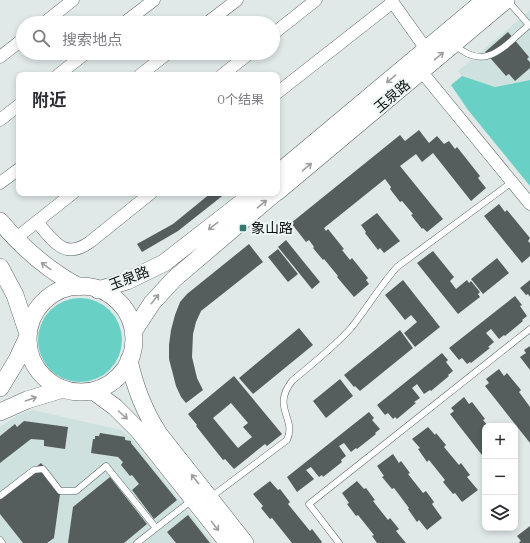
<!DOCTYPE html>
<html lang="zh">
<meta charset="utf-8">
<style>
body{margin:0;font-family:"IBM Plex Serif","Noto Sans SC",serif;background:#f7f7f7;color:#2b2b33}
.controls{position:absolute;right:12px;bottom:12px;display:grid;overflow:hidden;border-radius:8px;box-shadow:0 2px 6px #0003}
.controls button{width:36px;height:36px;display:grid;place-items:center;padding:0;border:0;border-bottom:1px solid #e1e1e2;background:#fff;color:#2b2b33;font:20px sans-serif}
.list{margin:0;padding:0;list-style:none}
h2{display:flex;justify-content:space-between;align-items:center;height:52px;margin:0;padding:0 16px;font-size:17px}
h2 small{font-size:13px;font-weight:400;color:#7c7c81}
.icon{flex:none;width:22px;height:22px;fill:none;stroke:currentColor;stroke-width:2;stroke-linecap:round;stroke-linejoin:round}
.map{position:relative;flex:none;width:530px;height:543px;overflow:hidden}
.search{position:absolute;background:#fff;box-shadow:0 2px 6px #0003;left:16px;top:16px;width:264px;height:44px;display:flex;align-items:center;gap:10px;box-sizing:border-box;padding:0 14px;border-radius:22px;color:#7c7c81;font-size:15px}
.panel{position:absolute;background:#fff;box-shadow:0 2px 6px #0003;left:16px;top:72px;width:264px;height:124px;border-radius:8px}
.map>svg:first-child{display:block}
.built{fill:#cee1de}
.green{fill:#69d0c5}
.building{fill:#565e5d;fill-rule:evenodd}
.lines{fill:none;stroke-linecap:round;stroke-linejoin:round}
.lane-casing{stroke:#5f6766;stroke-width:7}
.street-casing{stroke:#5f6766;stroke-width:13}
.secondary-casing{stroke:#5f6766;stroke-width:18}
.lane{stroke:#fff;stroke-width:6}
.street{stroke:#fff;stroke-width:12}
.secondary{stroke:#fff;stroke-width:17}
.oneway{stroke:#9e9f9f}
.poi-dot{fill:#337a73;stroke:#edf6f5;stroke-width:1.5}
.labels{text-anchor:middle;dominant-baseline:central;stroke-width:4;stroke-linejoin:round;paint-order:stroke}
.street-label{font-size:14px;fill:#0d100f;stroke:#edf6f5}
.poi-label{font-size:14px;fill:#0d100f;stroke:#edf6f5;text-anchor:start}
</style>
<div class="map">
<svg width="530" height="543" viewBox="0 0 530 543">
<rect width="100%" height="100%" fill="#e0e9e8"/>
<path class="built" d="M530 10V80L495 87 462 76 458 71Z
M33 410 121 430 131 438 213 543H0V427L18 415Z"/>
<path class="green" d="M462 76 495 87 530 80V186L468 110 451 85Z
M38 340a42 42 0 1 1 84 0a42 42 0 1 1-84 0Z"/>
<path class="building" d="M508 32 529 57 527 59 530 62V68L515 81 509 74 506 76 485 52Z
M419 130 429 143 437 136 444 144 449 141 455 149 457 147 480 176 478 178 486 188 471 201 433 153 422 162 416 154 400 166 443 219 427 232 423 228 422 229 411 215 413 214 402 201 400 202 390 189 391 187 385 179 324 228 326 231 328 229 344 249 342 250 350 260 352 258 368 278 366 280 369 284 354 297 337 277 338 276 324 259 323 260 313 248 314 247 309 240 306 242 291 223 400 135 405 141Z
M211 193H226L178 231 142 252 137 244 173 224Z
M499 204 505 212 507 210 530 238 528 241 530 243V256L522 263 484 216Z
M377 213 400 241 384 253 380 248 378 250 365 233 366 232 361 225Z
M286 240 320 282 312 289 278 247Z
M249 244 263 262 201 311 196 322 193 334 192 357 197 378 203 390 186 403 181 397 176 386 169 359V345L171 330 175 315 180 302 187 294Z
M278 249 298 274 288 282 268 257Z
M433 251 454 277 450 281 456 289 467 280 469 283 471 281 480 292 478 294 480 297 458 314 417 263Z
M497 258 509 273 483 294 471 279Z
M403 280 440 327 415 347 404 333 417 322 411 315 405 320 385 295Z
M530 280V297L528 294 526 295 520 288Z
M515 296 522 305 520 306 527 316 522 320 523 321 505 336 504 335 499 339 491 329 486 333 494 342 488 347 490 348 471 363 470 362 467 364 462 358 459 360 449 348Z
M299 328 313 345 253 394 239 378Z
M400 330 413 348 360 391 355 386 354 387 344 375Z
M530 346V370L520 357 526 353 524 350Z
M442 353 448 360 446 362 453 371 448 375 449 376 431 391 430 390 424 394 417 384 412 388 420 398 414 402 416 403 397 419 395 417 393 419 388 413 385 415 377 405Z
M499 369 504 376 507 373 521 390 519 392 530 407V443L485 386 489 383 486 379Z
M234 376 282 434 267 446 265 444 234 469 225 459 223 460 196 426 197 425 188 414ZM231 403 248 423 243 427 252 437 238 448 213 418Z
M340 379 353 396 326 418 313 401Z
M464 397 469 404 472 402 485 419 483 420 488 426H485V459L450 414 454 411 451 408Z
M369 412 374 418 372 420 380 429 375 433 376 434 357 449 356 448 351 452 344 443 339 446 346 456 341 460 342 462 323 477 322 475 319 477 311 467 306 470 314 479 297 492 287 477Z
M24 421 68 427 65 449 44 446V440L31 439 0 463V436L15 424 17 427Z
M428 427 435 435 436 433 446 445 444 447 459 465 461 463 470 475 467 477 478 490 462 502 455 493 453 494 443 482 445 480 429 460 427 462 418 449 420 448 412 439Z
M100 433 125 437V440L131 441V443L177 500 154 519 132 490 139 484 132 475 130 476 121 465 123 462 118 457 91 453 93 439H95V436H99Z
M393 454 399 463 401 461 410 473 408 474 423 493 426 491 434 502 432 504 442 518 427 530 419 520 417 522 408 509 409 508 394 488 392 489 382 477 384 476 377 466Z
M41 463 61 487 54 538 47 543H23L0 514V497Z
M110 477 147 524 124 543H68L73 507Z
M270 481 278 490 280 489 290 502 288 504 310 531 312 529 322 542 321 543H292L272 518 270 519 261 508 263 506 253 494Z
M357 481 364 489 366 488 375 500 373 501 388 520 390 518 399 529 396 531 406 543H377L372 536 374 535 358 515 356 516 347 504 349 503 342 493Z
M188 515 210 543H176L167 532Z
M530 526V543H520L519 542 521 541 517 536Z"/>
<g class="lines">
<defs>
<path id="lane" d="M455 45C486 73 505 45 529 25L508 1
M0 496 34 470 43 469 60 491H76L106 466 156 528
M211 497 287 440C297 418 271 408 292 381 312 364 333 348 351 328 367 308 380 286 397 267L512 182
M0 540 2 543
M137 543 192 500
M339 543 309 504 530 329"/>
<path id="street" d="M391 0 426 49
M44 23 73 0
M124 23 154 0
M207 23 237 0
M273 34 316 0
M0 57 23 39
M421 71 530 204
M58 75 86 53
M140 75 168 53
M222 75 250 53
M277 93 393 2
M0 120 19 105
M0 183 19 169
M37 222C53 240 64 261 90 242L151 193
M15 239 73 193"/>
<path id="secondary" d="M277 174 485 0
M277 192 506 0
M0 221C23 249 48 270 79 287
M0 267 15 295 28 334
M28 339a53 53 0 1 1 106 0a53 53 0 1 1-106 0Z
M98 290 127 281 164 263 254 193
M133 332 152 303 174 279 275 193
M129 360C135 388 144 411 159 434L245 543
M0 388 17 360 28 336
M93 391 115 407 138 430 228 543
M0 412 27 400 63 389"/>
</defs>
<use href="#lane" class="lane-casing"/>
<use href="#street" class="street-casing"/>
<use href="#secondary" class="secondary-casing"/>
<use href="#lane" class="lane"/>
<use href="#street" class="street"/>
<use href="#secondary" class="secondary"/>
</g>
<defs><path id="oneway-shaft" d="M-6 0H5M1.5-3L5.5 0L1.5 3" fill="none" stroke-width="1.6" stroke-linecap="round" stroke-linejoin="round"/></defs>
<g class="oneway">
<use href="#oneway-shaft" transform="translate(439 56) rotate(-40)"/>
<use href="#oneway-shaft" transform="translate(391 79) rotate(140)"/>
<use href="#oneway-shaft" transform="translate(307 167) rotate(-40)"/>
<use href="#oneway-shaft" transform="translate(262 204) rotate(-40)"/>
<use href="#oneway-shaft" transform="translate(213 226) rotate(142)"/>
<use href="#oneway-shaft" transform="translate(46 266) rotate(-144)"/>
<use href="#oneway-shaft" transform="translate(155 299) rotate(-51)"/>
<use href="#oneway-shaft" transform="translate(31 399) rotate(-19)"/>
<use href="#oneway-shaft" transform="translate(123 415) rotate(42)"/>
<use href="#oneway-shaft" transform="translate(195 479) rotate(-128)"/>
<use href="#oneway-shaft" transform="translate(215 526) rotate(52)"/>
</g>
<rect class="poi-dot" x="239" y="224" width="8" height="8" rx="2"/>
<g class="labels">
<g class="street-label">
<text transform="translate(392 96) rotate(-40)">玉泉路</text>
<text transform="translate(129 278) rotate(-21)">玉泉路</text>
</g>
<g class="poi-label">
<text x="251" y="228">象山路</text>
</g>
</g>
</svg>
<div class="controls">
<button>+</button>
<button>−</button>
<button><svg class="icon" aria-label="layers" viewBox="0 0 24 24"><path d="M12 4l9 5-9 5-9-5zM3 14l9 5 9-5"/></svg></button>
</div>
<div class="search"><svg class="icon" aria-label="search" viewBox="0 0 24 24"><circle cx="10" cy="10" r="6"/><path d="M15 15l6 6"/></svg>搜索地点</div>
<section class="panel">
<h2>附近<small>0个结果</small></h2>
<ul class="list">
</ul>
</section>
</div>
